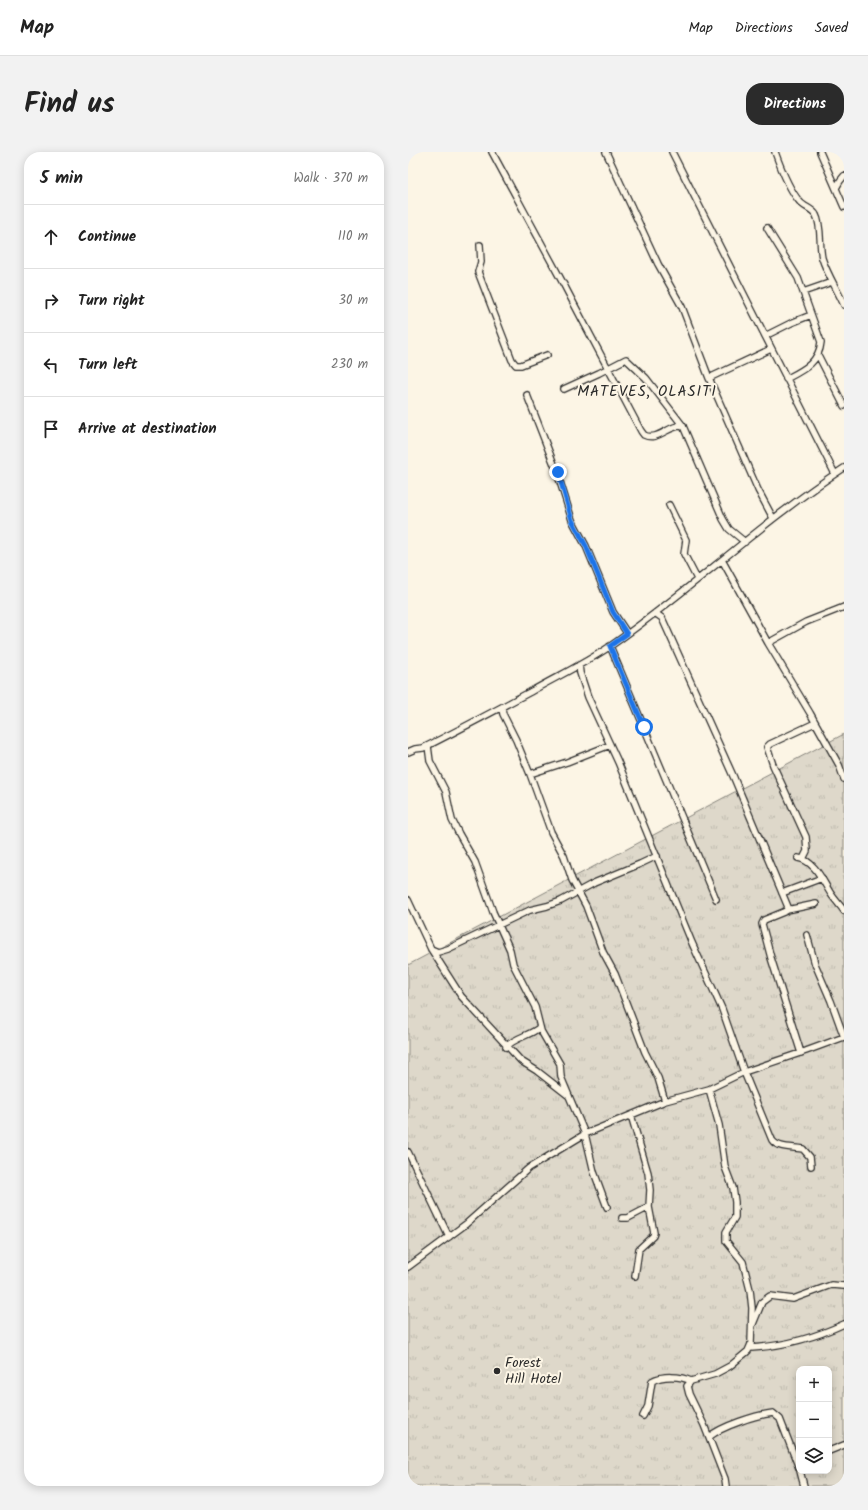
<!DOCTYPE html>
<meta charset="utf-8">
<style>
body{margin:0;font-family:Kalam,sans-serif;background:#f2f2f2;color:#222}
.controls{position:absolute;right:12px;bottom:12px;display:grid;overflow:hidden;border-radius:8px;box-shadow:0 2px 10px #0003}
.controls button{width:36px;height:36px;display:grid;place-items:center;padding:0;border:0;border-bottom:1px solid #e0e0e0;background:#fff;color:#222;font:20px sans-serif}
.stop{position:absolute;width:12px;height:12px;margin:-9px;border:3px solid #1a73e8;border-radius:50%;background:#fff}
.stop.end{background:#1a73e8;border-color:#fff;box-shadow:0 1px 4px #0008}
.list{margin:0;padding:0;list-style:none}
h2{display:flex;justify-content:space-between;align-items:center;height:52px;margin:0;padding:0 16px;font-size:17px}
h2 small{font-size:13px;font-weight:400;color:#767676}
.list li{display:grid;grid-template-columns:26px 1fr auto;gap:12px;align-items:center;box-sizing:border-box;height:64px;padding:0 16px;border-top:1px solid #e0e0e0}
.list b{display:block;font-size:15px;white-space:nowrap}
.list em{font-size:13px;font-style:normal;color:#767676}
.icon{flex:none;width:22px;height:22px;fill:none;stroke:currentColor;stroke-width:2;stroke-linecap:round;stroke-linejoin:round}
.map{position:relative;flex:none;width:436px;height:1334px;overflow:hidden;border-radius:16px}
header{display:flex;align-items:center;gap:24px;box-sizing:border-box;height:56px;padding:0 20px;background:#fff;border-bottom:1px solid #e0e0e0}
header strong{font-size:19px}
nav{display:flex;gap:22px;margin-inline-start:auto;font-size:14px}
.intro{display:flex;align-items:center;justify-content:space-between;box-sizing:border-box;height:96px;padding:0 24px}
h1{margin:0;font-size:28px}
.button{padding:10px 18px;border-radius:16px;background:#2b2b2b;color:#fff;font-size:14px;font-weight:700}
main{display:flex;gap:24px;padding:0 24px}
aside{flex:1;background:#fff;border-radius:16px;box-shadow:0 2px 10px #0003}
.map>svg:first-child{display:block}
.grass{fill:url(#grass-tufts);stroke:#84827a;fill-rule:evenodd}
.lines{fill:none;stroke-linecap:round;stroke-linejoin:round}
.minor-casing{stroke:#2b2b2b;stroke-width:8}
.minor{stroke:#fcf5e5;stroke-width:5.5}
.route{stroke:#1a73e8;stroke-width:5}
.poi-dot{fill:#2b2b2b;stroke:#fcf5e5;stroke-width:1.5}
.labels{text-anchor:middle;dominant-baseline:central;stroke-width:4;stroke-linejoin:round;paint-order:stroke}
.poi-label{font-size:14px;fill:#2b2b2b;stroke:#fcf5e5;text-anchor:start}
.neighbourhood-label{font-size:15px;letter-spacing:1px;fill:#2b2b2b;stroke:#fcf5e5}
</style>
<header>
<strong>Map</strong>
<nav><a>Map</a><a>Directions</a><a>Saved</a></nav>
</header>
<div class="intro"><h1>Find us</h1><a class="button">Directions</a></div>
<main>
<aside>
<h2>5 min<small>Walk · 370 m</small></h2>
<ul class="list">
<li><svg class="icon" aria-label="ahead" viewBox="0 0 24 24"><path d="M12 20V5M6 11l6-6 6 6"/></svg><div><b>Continue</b></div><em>110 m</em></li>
<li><svg class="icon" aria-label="right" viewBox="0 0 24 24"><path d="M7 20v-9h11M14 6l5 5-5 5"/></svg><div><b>Turn right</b></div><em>30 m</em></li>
<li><svg class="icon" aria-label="left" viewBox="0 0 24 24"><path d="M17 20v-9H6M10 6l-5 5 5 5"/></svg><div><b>Turn left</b></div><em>230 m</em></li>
<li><svg class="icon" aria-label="arrive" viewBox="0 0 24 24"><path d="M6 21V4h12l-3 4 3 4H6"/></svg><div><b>Arrive at destination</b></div></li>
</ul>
</aside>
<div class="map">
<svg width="436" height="1334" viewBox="0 0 436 1334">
<defs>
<pattern id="grass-tufts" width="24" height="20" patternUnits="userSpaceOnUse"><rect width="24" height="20" fill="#ded8ca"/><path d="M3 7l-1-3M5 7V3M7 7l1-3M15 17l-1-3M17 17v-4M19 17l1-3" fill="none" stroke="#bfbaae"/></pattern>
</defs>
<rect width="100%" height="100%" fill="#fcf5e5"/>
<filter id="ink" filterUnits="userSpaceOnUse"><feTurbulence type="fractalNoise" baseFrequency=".025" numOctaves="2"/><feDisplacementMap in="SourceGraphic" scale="8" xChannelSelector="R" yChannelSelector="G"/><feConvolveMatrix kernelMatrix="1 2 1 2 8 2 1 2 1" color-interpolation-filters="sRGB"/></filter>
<g filter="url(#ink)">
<path class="grass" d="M436 582V1334H0V813ZM391 1217H421V1319H391Z"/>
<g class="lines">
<defs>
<path id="minor" d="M84 0 156 133 233 279 236 283C250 290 261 272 275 274L315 367 321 377 337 390
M198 0 250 112 274 155 301 226 350 338 365 366
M264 0 427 322
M367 0C372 14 382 39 392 50 396 55 405 57 408 63 414 74 411 93 414 106 419 122 429 137 436 153
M412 0 436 55
M428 36 432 29 436 24
M359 76 390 126 413 190C411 211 395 218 378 227
M72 93 73 110 70 120 104 208 108 213H113L139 203
M395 140 424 130
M357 184 383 171 403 163
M410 203 436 254
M301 226 363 197
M156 237 191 221 218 207 238 226 275 274
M119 243 149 320 164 368 178 394 205 460 219 481
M261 353 278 388 276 402 289 427
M314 408 360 491 402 561 431 613 436 627
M247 461 254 466 326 626 380 755 378 759 356 768 354 772 363 806 393 901
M360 491 398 470 436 455
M202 494 308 747
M171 513 172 521 180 545 210 610 284 791 314 857 336 920 364 988C370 997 386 995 395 997L402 1005 403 1014
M94 556 95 562 108 588 122 622 143 680 156 704 164 728 178 754 195 800 207 822 237 900 250 926 257 949
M20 594 22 609 38 640 44 668 51 682 67 710 85 760 102 798 105 812 127 855 133 879 152 912 153 925 177 982 186 1020 199 1055
M0 600 7 597 15 596C51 578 86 559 122 540 148 525 176 512 201 495 282 439 353 370 436 316
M122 622 159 610 202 593
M390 706C407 709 414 728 423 742 427 748 432 753 436 759
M395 707 399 699 398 685 365 613 359 595 362 592 407 571
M374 741 414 726
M0 748 23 797 53 844 113 909 129 919 161 944
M379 758 408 752
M399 783 407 812 423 849 436 885
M23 797 30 800 40 797 122 758 139 754 153 749 186 731 232 712 249 704
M98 895C107 885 122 884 132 875
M301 937 311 973 317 1015 325 1036 327 1050V1065L318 1080V1089L335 1110 342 1138 344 1156 343 1192 340 1199 322 1214 307 1222 283 1229 279 1234 281 1242 296 1273 317 1327 318 1334
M223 963 240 1021 242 1038 241 1055 246 1081 245 1084 231 1097 227 1124
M0 1000 41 1085
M214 1066H220L241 1055
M0 1115 58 1072 121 1016 177 982 257 949 301 937 336 920 398 899 436 885
M345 1172 354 1150 362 1144 385 1147 423 1133 436 1134
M343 1196C376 1194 406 1186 436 1172
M235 1264 240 1254 244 1229C255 1223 273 1224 283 1229
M301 1285C314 1274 348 1263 365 1261L372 1267 391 1316
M421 1299 436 1293
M392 1319 396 1334"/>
</defs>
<use href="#minor" class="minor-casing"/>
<use href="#minor" class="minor"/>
</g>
</g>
<g class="lines" filter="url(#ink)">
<path class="route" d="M150 320 164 368 178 394 205 460 219 482 202 494 236 575"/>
</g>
<circle class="poi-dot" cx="89" cy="1219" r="4"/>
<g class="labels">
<g class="poi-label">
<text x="97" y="1211">Forest<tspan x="97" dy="16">Hill Hotel</tspan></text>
</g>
<g class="neighbourhood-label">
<text x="239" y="240">MATEVES, OLASITI</text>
</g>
</g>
</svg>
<div class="controls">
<button>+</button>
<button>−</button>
<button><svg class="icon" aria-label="layers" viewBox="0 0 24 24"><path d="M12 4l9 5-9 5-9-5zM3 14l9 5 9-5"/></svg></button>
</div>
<div class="stop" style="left:236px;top:575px"></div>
<div class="stop end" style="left:150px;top:320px"></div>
</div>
</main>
